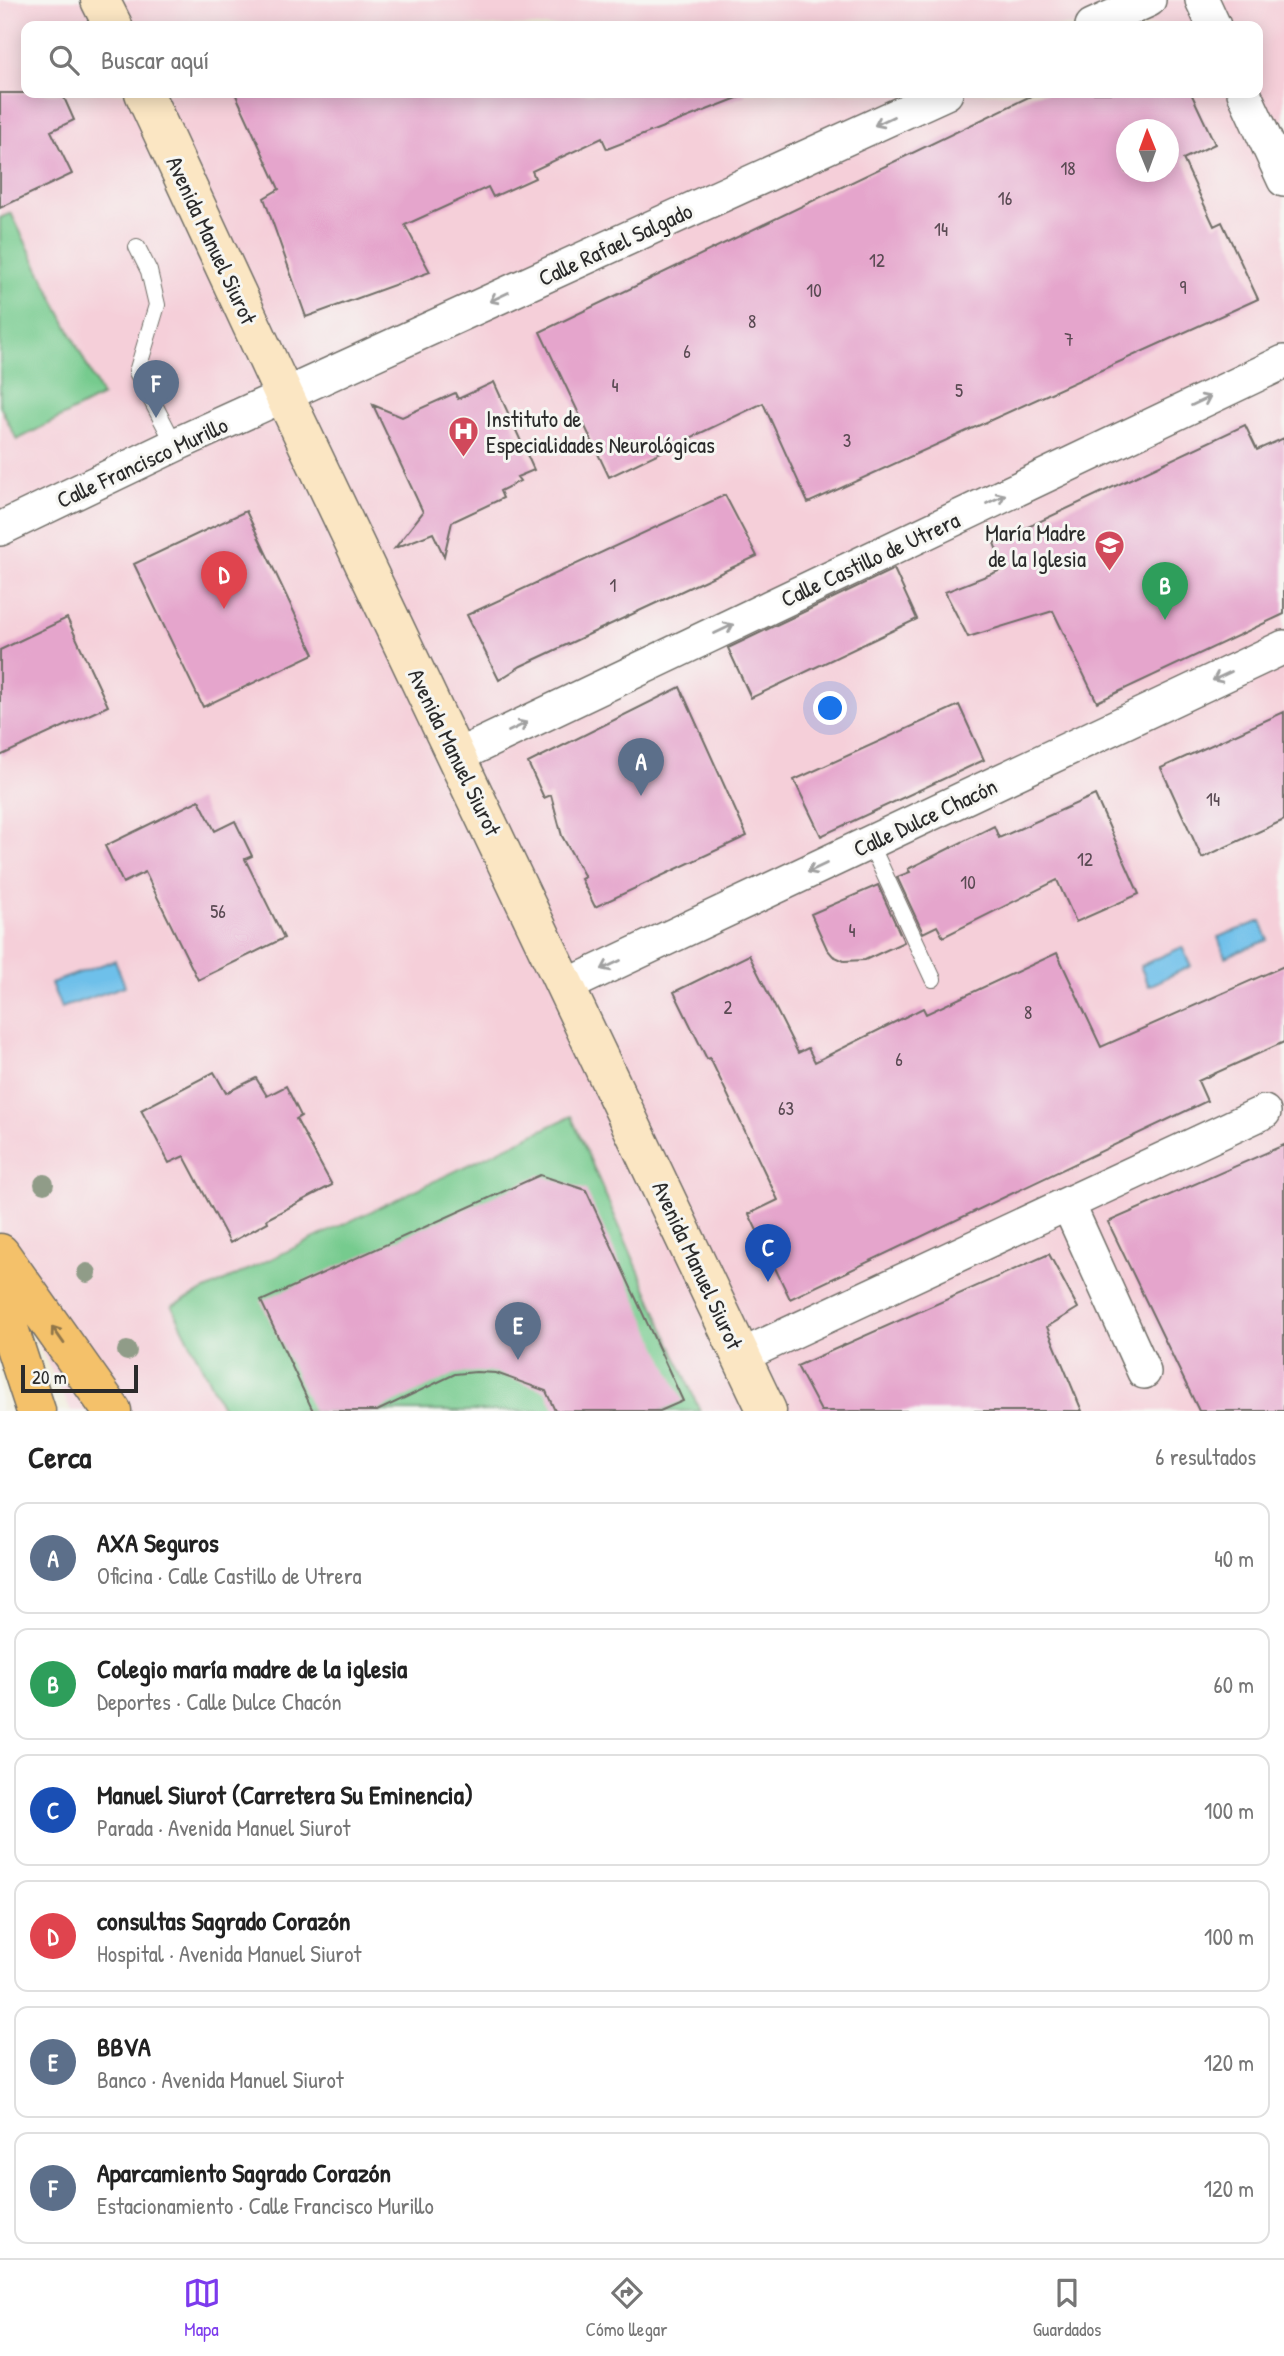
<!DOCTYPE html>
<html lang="es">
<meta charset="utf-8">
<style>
body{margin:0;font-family:"Patrick Hand",sans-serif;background:#f2f2f2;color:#222}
.compass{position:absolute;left:1116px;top:119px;width:63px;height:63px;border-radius:50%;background:#fff;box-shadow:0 4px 18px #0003;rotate:359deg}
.scale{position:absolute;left:21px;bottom:18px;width:117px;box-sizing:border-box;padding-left:7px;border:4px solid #2b2b2b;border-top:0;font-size:19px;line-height:24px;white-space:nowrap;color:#2b2b2b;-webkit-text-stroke:5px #f6f6f2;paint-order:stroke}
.you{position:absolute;left:831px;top:709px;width:24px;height:24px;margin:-18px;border:5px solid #fff;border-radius:50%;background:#1a73e8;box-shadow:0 0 0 10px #1a73e833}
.badge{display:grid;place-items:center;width:46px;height:46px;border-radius:50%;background:#7c3aed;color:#fff;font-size:23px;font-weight:700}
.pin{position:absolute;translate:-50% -58px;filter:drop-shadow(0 2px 4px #0008)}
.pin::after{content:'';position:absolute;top:37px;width:24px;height:21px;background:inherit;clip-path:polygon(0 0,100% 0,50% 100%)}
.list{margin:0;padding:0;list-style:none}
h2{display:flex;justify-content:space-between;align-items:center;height:91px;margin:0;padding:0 28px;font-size:30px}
h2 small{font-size:23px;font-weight:400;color:#767676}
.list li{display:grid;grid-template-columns:46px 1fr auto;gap:21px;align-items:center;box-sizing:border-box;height:112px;margin:0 14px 14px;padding:0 14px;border:2px solid #e0e0e0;border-radius:14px}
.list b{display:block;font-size:26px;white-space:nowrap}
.list p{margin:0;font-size:23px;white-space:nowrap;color:#767676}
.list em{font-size:23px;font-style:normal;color:#767676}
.icon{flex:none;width:38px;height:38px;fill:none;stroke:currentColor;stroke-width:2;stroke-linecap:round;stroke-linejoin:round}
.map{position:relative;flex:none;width:1284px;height:1411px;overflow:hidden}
.search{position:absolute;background:#fff;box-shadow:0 4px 18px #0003;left:21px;right:21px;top:21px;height:77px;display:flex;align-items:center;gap:18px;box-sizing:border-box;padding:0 24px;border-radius:14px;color:#767676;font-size:26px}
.sheet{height:847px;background:#fff}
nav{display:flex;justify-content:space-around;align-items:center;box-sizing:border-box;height:98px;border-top:2px solid #e0e0e0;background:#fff;font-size:19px;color:#767676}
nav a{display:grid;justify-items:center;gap:4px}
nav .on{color:#7c3aed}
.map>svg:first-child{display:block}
.built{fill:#f5cfd9;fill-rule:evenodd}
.green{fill:#76cb8e;stroke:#507b5c;stroke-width:2}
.water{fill:#6ec0ea;stroke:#4c768a;stroke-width:2}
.building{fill:#e5a5cc;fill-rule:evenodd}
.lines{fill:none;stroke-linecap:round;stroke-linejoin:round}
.lane-casing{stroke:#706e67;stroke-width:18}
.street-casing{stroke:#706e67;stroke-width:36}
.secondary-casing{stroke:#706e67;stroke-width:41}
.primary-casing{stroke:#706e67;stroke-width:41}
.lane{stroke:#fff;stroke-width:16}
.street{stroke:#fff;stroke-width:33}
.secondary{stroke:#fbe6c3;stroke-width:38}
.primary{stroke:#f4c16a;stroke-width:38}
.tree{fill:#909c88}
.oneway{stroke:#a0a0a0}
.oneway2{stroke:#90764a}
.labels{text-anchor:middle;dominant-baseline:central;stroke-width:6;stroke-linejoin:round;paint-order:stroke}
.number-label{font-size:19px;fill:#5a4a53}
.street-label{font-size:23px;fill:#2b2b2b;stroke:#f6f6f2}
.poi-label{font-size:23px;fill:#2b2b2b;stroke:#f6f6f2;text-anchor:start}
</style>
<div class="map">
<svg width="1284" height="1411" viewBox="0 0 1284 1411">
<rect width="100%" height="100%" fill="#f6f6f2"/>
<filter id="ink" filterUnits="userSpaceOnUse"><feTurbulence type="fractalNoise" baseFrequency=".0143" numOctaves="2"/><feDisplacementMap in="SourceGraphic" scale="14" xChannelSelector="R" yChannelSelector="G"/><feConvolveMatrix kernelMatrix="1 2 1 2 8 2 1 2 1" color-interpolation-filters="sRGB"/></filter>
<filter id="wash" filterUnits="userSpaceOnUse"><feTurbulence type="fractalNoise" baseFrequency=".00686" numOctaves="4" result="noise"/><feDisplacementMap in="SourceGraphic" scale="28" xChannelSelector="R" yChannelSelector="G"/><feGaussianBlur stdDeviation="1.57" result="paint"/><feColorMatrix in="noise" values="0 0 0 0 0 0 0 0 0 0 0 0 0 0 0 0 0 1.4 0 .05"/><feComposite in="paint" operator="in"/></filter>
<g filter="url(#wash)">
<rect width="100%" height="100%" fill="#efebd6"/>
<path class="built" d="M0 0H1284V1411H71L0 1267ZM26 26H1258V93H26ZM1126 130H1168V172H1126Z"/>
<path class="green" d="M11 213 102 396 17 440 0 406V218Z
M571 1116 700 1411H224L172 1306Z"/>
<path class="water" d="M1261 921 1268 940 1225 957 1218 937Z
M1182 947 1191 966 1149 986 1140 966Z
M115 960 125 986 61 1008 51 983Z"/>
<g id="blocks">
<path class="building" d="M0 93H62L74 120 51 131 72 174 0 208Z
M235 93H745V95L607 149 602 138 532 171 535 178 493 197 488 187 405 225 430 272 306 317 264 198 279 189Z
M1037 93H1191L1215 144 1183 159 1214 226 1222 222 1258 299 808 503 763 403 609 477 540 332ZM1126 130H1168V172H1126Z
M494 382 534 470 517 477 520 481 500 491 503 498 452 522 444 556 433 533 395 548 423 512 373 405 402 417 455 393 458 399Z
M1245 425 1257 450 1284 438V614L1097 702 1053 611 968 637 945 592 1004 569 994 543Z
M725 495 757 556 521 666 499 680 467 615Z
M246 511 314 654 203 707 134 564Z
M894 569 917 619 751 698 728 648Z
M67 618 108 706 0 756V650Z
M680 687 747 836 595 907 581 879 585 877 562 836 551 795 544 798 528 763Z
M959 705 984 760 821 836 794 780Z
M1284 712V820L1202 858 1161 768Z
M1095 795 1139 894 1076 922 1057 880 943 937 937 926 923 933 897 877 910 872 908 869 994 826 999 838Z
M199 800 215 831 235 821 252 856 245 859 284 938 198 980 145 872 123 883 105 846Z
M878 885 904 942 865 960 844 961 833 956 827 949 811 914Z
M1057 953 1101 1047 1284 966V1042L1198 1081 1207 1101 790 1299 749 1214 778 1200 710 1058 707 1059 674 992 749 955 798 1053 808 1048 815 1062 923 1008 926 1014Z
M214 1072 226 1093 256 1078 267 1096 286 1086 301 1116 296 1119 332 1185 267 1219 268 1222 230 1243 184 1156 169 1163 141 1110Z
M1284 1145V1411H1199L1108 1222Z
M540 1175 586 1190 683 1401 660 1411H555L546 1391 496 1373 476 1372 455 1374 377 1411H313L261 1301Z
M1049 1254 1078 1308 1047 1327 1082 1411H821L797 1366Z"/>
</g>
</g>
<g filter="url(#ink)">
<use href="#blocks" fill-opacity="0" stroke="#706e67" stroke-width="2"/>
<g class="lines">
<defs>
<path id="lane" d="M137 247 149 271 157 305 137 372 175 445
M870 843 933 979"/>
<path id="street" d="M1202 0 1214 26
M1092 26 1149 0
M1244 93 1284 180
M0 529 175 445 946 93
M457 756 1284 362
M566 986 1284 647
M1068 1204 1144 1372
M741 1356 1264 1112"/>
<path id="secondary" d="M100 0 113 26
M144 93 284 395 767 1411"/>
<path id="primary" d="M0 1253 112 1411
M0 1301 36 1411"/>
</defs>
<use href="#lane" class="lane-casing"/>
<use href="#street" class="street-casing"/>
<use href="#secondary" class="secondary-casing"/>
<use href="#primary" class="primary-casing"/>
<use href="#lane" class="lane"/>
<use href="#street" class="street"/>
<use href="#secondary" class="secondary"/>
<use href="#primary" class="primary"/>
</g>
<g class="tree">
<circle cx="44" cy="1184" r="10"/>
<circle cx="87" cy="1273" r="10"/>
<circle cx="127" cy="1351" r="10"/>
</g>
<defs><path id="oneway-shaft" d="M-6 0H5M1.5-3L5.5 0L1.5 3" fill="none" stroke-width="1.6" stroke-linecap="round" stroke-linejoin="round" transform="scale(1.75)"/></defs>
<g class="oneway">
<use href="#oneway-shaft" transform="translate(884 121) rotate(155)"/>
<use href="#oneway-shaft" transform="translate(499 297) rotate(155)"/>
<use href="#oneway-shaft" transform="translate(1201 401) rotate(-25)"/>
<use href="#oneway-shaft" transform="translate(996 499) rotate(-25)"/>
<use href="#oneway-shaft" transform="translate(724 629) rotate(-25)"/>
<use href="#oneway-shaft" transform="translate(1222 676) rotate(155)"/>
<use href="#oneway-shaft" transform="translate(518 727) rotate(-25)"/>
<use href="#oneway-shaft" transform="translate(817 868) rotate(155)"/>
<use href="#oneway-shaft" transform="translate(611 965) rotate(155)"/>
</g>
<use class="oneway2" href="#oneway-shaft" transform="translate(58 1335) rotate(-125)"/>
</g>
<defs>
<symbol id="hospital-pin" viewBox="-11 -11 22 30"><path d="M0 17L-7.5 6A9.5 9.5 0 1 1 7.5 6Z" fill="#d1495b" stroke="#f6f6f2"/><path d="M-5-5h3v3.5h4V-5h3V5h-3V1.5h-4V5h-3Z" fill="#fff"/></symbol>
<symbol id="school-pin" viewBox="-11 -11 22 30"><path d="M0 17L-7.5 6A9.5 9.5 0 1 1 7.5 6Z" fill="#d1495b" stroke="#f6f6f2"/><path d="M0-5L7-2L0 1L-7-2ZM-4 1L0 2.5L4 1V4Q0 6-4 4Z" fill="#fff"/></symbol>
</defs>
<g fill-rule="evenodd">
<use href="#hospital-pin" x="446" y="414" width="35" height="47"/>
<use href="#school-pin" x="1092" y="528" width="35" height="47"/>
</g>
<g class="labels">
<g class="number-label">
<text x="1068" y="168">18</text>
<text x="1005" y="198">16</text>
<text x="941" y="229">14</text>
<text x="877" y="260">12</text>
<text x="1183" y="287">9</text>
<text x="814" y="290">10</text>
<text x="752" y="321">8</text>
<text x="1069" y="339">7</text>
<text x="687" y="351">6</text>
<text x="615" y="385">4</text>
<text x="959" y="390">5</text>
<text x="847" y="440">3</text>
<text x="613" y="585">1</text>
<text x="1213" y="799">14</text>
<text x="1085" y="859">12</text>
<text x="968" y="882">10</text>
<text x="218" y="911">56</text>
<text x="852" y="930">4</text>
<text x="728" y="1007">2</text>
<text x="1028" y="1012">8</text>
<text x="899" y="1059">6</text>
<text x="786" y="1108">63</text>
</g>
<g class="street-label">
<text transform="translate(212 240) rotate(65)">Avenida Manuel Siurot</text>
<text transform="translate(615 244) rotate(-25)">Calle Rafael Salgado</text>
<text transform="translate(142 462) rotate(-25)">Calle Francisco Murillo</text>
<text transform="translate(870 559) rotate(-25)">Calle Castillo de Utrera</text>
<text transform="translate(455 752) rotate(64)">Avenida Manuel Siurot</text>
<text transform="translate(925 817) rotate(-25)">Calle Dulce Chacón</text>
<text transform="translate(698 1265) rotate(65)">Avenida Manuel Siurot</text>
</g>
<g class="poi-label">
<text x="486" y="418">Instituto de<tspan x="486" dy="26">Especialidades Neurológicas</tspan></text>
<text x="1086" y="532" text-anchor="end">María Madre<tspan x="1086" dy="26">de la Iglesia</tspan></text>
</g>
</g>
</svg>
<svg class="compass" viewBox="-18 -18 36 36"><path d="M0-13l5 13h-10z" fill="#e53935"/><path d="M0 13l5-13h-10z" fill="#767676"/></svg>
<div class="scale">20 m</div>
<div class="you"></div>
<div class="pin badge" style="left:641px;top:796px;background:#5c6f8a">A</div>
<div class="pin badge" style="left:1165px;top:620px;background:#2e9e5b">B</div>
<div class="pin badge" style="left:768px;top:1282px;background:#1a4fb4">C</div>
<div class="pin badge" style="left:224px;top:609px;background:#e0444e">D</div>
<div class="pin badge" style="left:518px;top:1360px;background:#5c6f8a">E</div>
<div class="pin badge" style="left:156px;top:418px;background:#5c6f8a">F</div>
<div class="search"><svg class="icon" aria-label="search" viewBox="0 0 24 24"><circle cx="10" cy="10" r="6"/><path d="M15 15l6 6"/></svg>Buscar aquí</div>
</div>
<section class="sheet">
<h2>Cerca<small>6 resultados</small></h2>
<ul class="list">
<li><span class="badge" style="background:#5c6f8a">A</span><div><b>AXA Seguros</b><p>Oficina · Calle Castillo de Utrera</p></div><em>40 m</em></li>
<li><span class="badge" style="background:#2e9e5b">B</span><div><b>Colegio maría madre de la iglesia</b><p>Deportes · Calle Dulce Chacón</p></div><em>60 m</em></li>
<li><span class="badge" style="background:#1a4fb4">C</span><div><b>Manuel Siurot (Carretera Su Eminencia)</b><p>Parada · Avenida Manuel Siurot</p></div><em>100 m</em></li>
<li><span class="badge" style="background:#e0444e">D</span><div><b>consultas Sagrado Corazón</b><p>Hospital · Avenida Manuel Siurot</p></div><em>100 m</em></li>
<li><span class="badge" style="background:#5c6f8a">E</span><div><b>BBVA</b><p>Banco · Avenida Manuel Siurot</p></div><em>120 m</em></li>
<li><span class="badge" style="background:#5c6f8a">F</span><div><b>Aparcamiento Sagrado Corazón</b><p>Estacionamiento · Calle Francisco Murillo</p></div><em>120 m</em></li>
</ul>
</section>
<nav>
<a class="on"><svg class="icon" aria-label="map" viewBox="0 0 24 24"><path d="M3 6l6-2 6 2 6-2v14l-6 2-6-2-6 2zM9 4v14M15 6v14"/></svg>Mapa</a>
<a><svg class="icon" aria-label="directions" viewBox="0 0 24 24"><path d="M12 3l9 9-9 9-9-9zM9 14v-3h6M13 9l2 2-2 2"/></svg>Cómo llegar</a>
<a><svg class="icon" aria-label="saved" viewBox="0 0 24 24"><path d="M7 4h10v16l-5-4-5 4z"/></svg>Guardados</a>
</nav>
